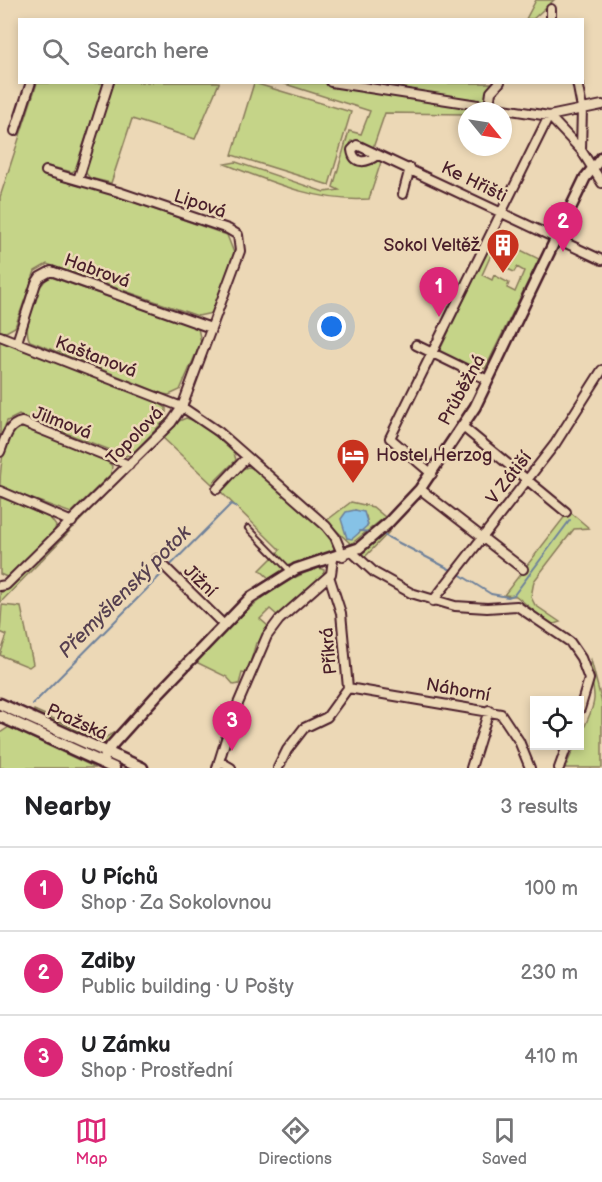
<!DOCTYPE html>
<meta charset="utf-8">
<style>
body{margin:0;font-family:"Balsamiq Sans",sans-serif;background:#f6f6f6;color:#202124}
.controls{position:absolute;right:18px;bottom:18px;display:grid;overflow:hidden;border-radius:0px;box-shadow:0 3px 9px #0003}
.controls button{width:54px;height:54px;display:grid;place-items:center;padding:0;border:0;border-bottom:2px solid #e0e0e0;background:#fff;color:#202124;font:30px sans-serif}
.compass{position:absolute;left:458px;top:102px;width:54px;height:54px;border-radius:50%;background:#fff;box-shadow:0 3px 9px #0003;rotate:120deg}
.you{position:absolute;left:332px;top:327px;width:21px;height:21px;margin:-15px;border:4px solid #fff;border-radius:50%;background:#1a73e8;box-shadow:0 0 0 9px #1a73e833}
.badge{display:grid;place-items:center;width:39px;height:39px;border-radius:50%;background:#db2777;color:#fff;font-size:20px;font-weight:700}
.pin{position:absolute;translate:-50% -50px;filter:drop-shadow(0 2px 3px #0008)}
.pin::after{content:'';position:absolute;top:32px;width:21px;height:18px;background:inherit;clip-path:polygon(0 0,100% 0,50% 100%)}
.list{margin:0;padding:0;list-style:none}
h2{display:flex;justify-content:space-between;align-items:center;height:78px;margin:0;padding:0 24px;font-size:26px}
h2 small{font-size:20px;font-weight:400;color:#757577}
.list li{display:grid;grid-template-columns:39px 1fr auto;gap:18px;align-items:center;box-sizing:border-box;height:84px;padding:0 24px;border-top:2px solid #e0e0e0}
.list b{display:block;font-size:22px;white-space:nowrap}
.list p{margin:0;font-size:20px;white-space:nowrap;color:#757577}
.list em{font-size:20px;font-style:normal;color:#757577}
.icon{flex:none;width:33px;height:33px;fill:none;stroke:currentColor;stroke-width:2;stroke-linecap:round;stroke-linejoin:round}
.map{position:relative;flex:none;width:602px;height:768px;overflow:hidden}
.search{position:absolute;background:#fff;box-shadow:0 3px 9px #0003;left:18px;right:18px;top:18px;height:66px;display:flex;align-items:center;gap:15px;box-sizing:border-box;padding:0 21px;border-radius:0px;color:#757577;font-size:22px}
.sheet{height:330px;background:#fff}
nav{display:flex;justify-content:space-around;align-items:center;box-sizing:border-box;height:84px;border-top:2px solid #e0e0e0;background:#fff;font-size:16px;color:#757577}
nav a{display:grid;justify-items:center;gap:3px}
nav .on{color:#db2777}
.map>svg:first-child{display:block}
.green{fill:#c5d488;stroke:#887a5a;stroke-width:1.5;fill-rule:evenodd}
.water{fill:#86c2e6;stroke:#6e819b;stroke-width:1.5}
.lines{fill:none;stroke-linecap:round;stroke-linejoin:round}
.stream{stroke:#6e819b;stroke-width:2}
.service-casing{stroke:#4a1f2b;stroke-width:8}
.minor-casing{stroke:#4a1f2b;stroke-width:12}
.tertiary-casing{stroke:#4a1f2b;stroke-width:14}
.secondary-casing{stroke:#4a1f2b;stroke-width:15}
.service{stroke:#ecd8b6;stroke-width:4}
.minor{stroke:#ecd8b6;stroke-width:8}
.tertiary{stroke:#ecd8b6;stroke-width:9}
.secondary{stroke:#ecd8b6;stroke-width:10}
.labels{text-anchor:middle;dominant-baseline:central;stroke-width:5;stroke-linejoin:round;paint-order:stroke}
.street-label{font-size:18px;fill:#4a1f2b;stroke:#ecd8b6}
.poi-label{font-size:18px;fill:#4a1f2b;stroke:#ecd8b6;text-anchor:end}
.water-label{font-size:20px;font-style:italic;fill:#564050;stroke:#ecd8b6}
</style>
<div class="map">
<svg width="602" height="768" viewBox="0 0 602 768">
<rect width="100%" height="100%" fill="#ecd8b6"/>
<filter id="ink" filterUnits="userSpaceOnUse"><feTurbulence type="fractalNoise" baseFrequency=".0167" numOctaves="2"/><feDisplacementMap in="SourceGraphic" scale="12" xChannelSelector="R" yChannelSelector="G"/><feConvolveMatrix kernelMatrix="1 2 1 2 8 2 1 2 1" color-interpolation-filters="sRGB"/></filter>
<g filter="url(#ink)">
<path class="green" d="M536 0H554L533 19H526Z
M114 82H219V83L195 139 132 119 111 183 90 178 85 172Z
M37 83H104L75 170 72 172 47 166 44 176 108 193 227 235 234 253 212 313 198 316 47 264 35 271 15 327 6 332 0 331V197Z
M254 83 351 112 329 185 232 155Z
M282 83H497L490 89 491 111H467V114L385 113 372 151 351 141 349 149 362 162 382 159 369 199C320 203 271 182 225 164L236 162 324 192 339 190 333 187 349 131 361 134 370 111Z
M494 237 539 259 485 369 482 367 480 372 439 352ZM491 255 501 260 499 265 514 272 517 267 524 271 515 292 507 288 509 283 494 275 492 280 482 275Z
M51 277 198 328 201 342 180 390 169 395 163 394 30 341C21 329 37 280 51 277Z
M0 341 157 402 166 408V419L133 453 126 456 19 415 7 421 0 439Z
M186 418 201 423 234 453 236 460 212 484 162 437 179 421Z
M18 428H26L106 460 112 466 111 474 71 513 2 488 0 487C0 469 2 440 18 428Z
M161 436H162L0 603V591L2 592Z
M248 467 253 468 331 536 335 547 331 555 296 566 270 579 260 570 280 550 220 491 239 470Z
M0 497 49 516 56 526 53 534 9 578 0 574Z
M351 502 373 507 385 517 351 544 326 521ZM355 510 366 516 368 525 347 538 346 533Z
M569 511 589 528 574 529 534 581 531 597 535 605 560 622 551 625 516 596 504 595Z
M387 530 389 532 363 559 360 554Z
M319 568 324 570V574L278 616 270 609 260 619 268 626 259 643H256L247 674 242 673 239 684 234 685 227 677 196 662C232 624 268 583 319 568Z
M2 605 21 607 33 664 29 667 0 655 7 635 0 632Z
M591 660 602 703V768H565L575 746H580C580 728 593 715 594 699 595 685 587 674 591 660Z
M34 710 101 740 124 727 104 744 33 713Z
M9 727 96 768H0V733Z"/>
<path class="water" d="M355 510 364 512 368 525 352 539 347 538 341 519 346 512Z"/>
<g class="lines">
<path class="stream" d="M360 531 374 532
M380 533 459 574 491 594 508 597 514 595 570 520
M33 704 231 504 237 507"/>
<defs>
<path id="service" d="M248 528 290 571"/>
<path id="minor" d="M551 9V20
M331 82 549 116 581 150 602 183
M577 82 582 108 581 150
M489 106 491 92 500 82
M15 131 31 82
M377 155C367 163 354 165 352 150L357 145 602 260
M78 180 109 82
M403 194 410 168
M0 336 182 407 240 251 238 235 228 229 119 192 46 171
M17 342 36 283 40 277 51 271 211 328
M416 345 488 380
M463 427 566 512
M0 452C5 440 7 425 22 422L129 465
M432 474 390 438 549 116 602 105
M217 489 247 457
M420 489 523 569
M0 491 72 522
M352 552 375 573 411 593 455 606 487 608 517 606 570 642 581 658 589 679 580 709
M157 559 223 624
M0 586 6 585 171 423 182 407 219 432 326 526 335 537 343 556
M433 601 555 444 602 370
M348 688 501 714 519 741 530 768
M219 761 231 768
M217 768 234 713 267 636 279 620 331 574 333 559
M278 768 287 750 304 728 327 717 348 688 341 613 329 576
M471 768 489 710
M559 768 567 746"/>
<path id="tertiary" d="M105 757 111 746 156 696 250 598 296 569 359 548 388 523 420 489 475 407 585 178 602 157"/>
<path id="secondary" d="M0 704 142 768
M0 716 114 768"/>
</defs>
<use href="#service" class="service-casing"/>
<use href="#minor" class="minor-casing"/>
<use href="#tertiary" class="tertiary-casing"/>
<use href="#secondary" class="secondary-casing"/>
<use href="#service" class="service"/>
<use href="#minor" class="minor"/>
<use href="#tertiary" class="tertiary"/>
<use href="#secondary" class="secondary"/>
</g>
</g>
<defs>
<symbol id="building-pin" viewBox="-11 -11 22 30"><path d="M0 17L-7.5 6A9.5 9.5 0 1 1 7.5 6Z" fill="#c8321e" stroke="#ecd8b6"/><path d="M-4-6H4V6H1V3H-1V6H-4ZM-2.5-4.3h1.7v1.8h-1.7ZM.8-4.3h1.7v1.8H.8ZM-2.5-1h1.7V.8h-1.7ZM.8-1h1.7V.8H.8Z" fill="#fff"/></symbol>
<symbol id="hotel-pin" viewBox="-11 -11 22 30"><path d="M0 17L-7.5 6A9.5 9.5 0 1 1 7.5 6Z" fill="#c8321e" stroke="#ecd8b6"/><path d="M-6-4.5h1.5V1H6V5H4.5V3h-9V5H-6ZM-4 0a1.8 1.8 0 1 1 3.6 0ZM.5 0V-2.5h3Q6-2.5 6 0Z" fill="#fff"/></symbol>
</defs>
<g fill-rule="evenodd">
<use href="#building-pin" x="484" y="226" width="38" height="52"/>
<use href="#hotel-pin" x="334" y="436" width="38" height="52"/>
</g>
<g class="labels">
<g class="street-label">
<text transform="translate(474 182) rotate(26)">Ke Hřišti</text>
<text transform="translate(200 204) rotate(19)">Lipová</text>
<text transform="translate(97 271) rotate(20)">Habrová</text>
<text transform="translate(96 357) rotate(21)">Kaštanová</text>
<text transform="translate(462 390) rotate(-61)">Průběžná</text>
<text transform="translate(62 423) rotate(21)">Jilmová</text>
<text transform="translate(135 436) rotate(-46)">Topolová</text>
<text transform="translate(509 478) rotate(-52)">V Zátiší</text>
<text transform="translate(200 581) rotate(44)">Jižní</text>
<text transform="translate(329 651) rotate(-95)">Příkrá</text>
<text transform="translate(458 690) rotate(10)">Náhorní</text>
<text transform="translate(77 722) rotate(24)">Pražská</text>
</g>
<g class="poi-label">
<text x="480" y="245">Sokol Veltěž</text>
<text x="376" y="455" text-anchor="start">Hostel Herzog</text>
</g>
<g class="water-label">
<text transform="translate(125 592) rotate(-45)">Přemyšlenský potok</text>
</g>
</g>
</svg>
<div class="controls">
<button><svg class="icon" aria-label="locate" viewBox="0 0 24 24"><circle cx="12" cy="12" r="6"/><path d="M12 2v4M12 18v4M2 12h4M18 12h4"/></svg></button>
</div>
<svg class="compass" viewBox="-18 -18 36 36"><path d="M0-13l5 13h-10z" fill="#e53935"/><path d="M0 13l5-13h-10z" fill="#757577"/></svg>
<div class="you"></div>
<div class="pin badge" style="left:439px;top:317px">1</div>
<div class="pin badge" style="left:563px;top:252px">2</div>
<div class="pin badge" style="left:232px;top:751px">3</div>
<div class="search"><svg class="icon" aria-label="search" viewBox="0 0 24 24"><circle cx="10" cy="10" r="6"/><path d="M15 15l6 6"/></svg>Search here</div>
</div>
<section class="sheet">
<h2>Nearby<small>3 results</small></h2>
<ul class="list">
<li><span class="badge">1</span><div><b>U Píchů</b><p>Shop · Za Sokolovnou</p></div><em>100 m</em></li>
<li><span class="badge">2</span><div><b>Zdiby</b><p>Public building · U Pošty</p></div><em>230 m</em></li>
<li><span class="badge">3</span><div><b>U Zámku</b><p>Shop · Prostřední</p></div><em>410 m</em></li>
</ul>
</section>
<nav>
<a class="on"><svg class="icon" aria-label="map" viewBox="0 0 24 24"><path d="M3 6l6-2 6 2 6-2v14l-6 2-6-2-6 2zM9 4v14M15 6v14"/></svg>Map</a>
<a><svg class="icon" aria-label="directions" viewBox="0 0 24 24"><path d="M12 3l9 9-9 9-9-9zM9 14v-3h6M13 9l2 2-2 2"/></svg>Directions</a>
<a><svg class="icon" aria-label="saved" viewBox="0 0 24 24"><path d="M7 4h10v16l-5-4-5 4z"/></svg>Saved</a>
</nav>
